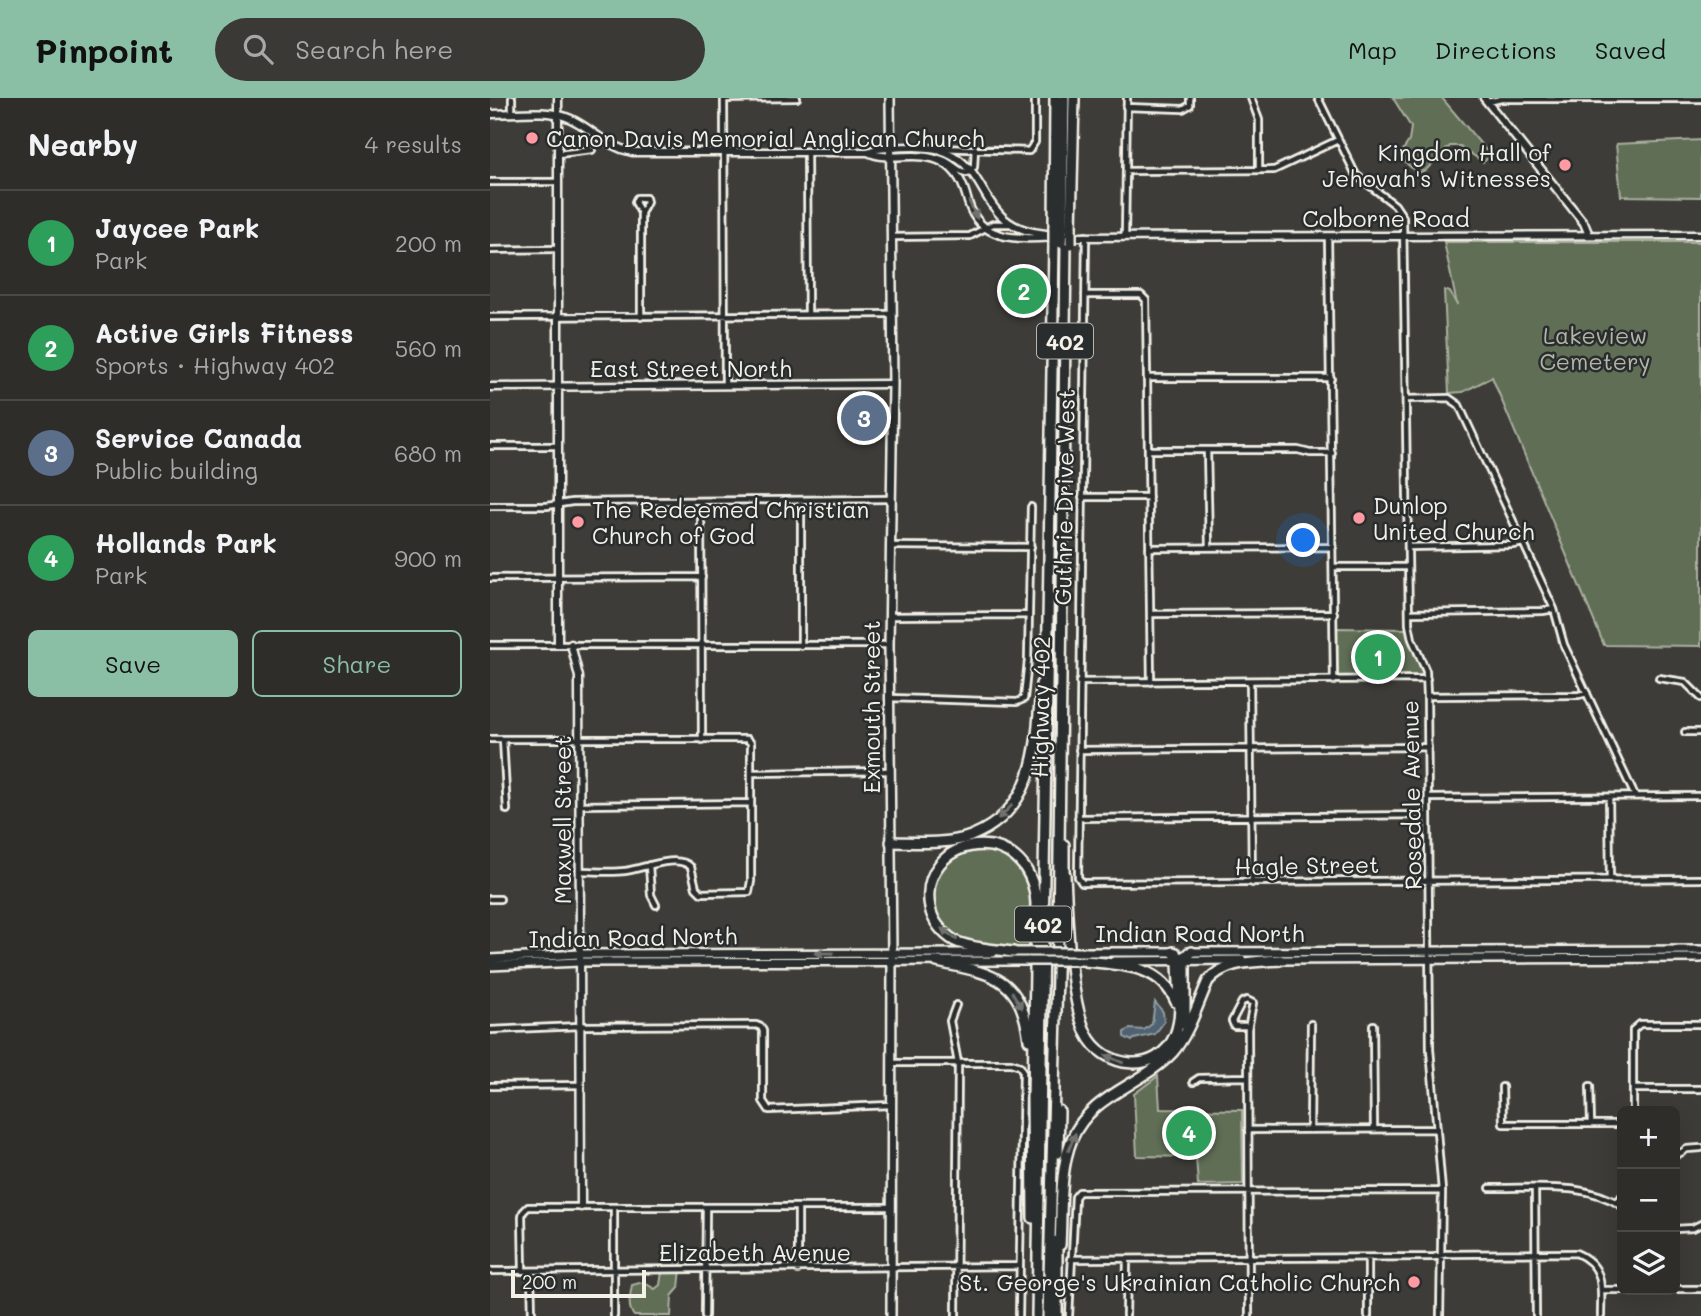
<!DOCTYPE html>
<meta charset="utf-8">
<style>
body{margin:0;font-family:Mali,sans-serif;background:#3a3936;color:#f1f3f6}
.controls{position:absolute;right:21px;bottom:21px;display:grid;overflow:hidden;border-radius:10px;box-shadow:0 7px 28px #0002}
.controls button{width:63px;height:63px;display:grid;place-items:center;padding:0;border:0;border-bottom:2px solid #494947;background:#2e2d2a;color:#f1f3f6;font:35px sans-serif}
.scale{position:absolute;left:21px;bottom:18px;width:135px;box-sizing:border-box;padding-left:7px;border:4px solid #f4f1e8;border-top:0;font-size:19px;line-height:24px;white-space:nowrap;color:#f4f1e8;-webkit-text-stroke:5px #2a2d2e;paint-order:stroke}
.you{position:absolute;left:814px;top:443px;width:24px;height:24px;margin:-18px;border:5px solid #fff;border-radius:50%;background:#1a73e8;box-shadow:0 0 0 10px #1a73e833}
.badge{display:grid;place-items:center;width:46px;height:46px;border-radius:50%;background:#8abfa5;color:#fff;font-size:23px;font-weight:700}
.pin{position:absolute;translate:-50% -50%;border:4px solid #fff;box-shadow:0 2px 7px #0006}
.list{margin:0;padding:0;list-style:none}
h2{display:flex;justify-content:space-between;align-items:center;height:91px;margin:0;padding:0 28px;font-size:30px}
h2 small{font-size:23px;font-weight:400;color:#a7a8a8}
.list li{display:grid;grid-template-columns:46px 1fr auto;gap:21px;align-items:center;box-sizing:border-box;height:105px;padding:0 28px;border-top:2px solid #494947}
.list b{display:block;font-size:26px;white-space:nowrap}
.list p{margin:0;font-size:23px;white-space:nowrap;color:#a7a8a8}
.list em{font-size:23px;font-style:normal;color:#a7a8a8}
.actions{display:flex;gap:14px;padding:21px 28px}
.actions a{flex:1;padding:16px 0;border:2px solid #8abfa5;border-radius:10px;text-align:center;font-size:24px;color:#8abfa5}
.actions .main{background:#8abfa5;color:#111}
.icon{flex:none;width:38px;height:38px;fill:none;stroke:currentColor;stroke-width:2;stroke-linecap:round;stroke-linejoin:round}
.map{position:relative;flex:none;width:1211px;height:1218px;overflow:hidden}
header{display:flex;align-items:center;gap:42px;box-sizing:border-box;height:98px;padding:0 35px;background:#8abfa5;color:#111}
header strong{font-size:33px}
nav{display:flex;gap:38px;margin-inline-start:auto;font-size:24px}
.search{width:490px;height:63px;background:#3a3936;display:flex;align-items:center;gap:18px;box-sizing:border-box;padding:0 24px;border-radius:38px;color:#a7a8a8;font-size:26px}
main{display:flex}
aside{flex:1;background:#2e2d2a}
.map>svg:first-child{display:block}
.green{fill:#616e56;stroke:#aab09f;stroke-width:2}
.water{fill:#4f6272;stroke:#919ba1;stroke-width:2}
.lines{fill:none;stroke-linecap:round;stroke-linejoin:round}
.minor-casing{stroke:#f4f1e8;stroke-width:10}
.tertiary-casing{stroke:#f4f1e8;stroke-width:11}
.secondary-casing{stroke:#f4f1e8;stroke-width:12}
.motorway-casing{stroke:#f4f1e8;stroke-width:14}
.minor{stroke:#2a2d2e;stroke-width:4.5}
.tertiary{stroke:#2a2d2e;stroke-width:6}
.secondary{stroke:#2a2d2e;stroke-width:7}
.motorway{stroke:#2a2d2e;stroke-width:9}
.secondary-bridge-casing{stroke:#f4f1e8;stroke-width:12;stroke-linecap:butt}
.motorway-bridge-casing{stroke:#f4f1e8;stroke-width:14;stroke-linecap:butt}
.secondary-bridge{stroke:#2a2d2e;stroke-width:7}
.motorway-bridge{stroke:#2a2d2e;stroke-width:9}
.oneway{fill:#71726f}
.poi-dot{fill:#ff9aa2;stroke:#2a2d2e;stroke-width:2.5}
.labels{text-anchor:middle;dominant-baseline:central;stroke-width:5;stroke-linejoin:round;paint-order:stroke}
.shield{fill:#2a2d2e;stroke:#b7b6b0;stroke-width:2}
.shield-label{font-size:21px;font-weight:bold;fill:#f4f1e8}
.poi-label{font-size:23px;fill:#f4f1e8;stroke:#2a2d2e;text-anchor:start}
.street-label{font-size:23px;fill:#f4f1e8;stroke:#2a2d2e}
.park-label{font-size:23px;fill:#b2b6a6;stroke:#2a2d2e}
</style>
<header>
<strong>Pinpoint</strong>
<div class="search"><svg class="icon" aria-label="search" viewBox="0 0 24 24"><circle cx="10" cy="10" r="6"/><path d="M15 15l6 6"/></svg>Search here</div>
<nav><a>Map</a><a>Directions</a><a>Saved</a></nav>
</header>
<main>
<aside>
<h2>Nearby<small>4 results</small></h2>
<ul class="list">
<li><span class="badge" style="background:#2e9e5b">1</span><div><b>Jaycee Park</b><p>Park</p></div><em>200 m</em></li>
<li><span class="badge" style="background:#2e9e5b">2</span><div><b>Active Girls Fitness</b><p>Sports · Highway 402</p></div><em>560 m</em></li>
<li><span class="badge" style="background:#5c6f8a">3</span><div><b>Service Canada</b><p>Public building</p></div><em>680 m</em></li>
<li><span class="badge" style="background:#2e9e5b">4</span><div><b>Hollands Park</b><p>Park</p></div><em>900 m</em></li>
</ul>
<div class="actions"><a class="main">Save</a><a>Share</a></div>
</aside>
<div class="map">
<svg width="1211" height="1218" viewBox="0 0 1211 1218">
<rect width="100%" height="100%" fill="#3d3c38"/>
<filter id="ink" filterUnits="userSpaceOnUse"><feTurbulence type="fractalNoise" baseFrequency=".0143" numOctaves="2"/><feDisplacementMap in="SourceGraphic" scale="14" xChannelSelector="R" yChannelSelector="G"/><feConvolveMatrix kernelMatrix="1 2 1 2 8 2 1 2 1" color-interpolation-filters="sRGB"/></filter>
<g filter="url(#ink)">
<path class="green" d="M903 0H952L1001 58 993 64 970 48H960L936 72 927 75 909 58 919 43 921 29Z
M1211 42V99L1131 98 1126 46Z
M954 144H1211V548L1114 547 1002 279 973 294 959 295 954 192 960 194 967 207Z
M846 530 918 531 935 574V580L847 582Z
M494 751 512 753 524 762 540 792 539 851C516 848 486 849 465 837 442 825 437 792 451 771 460 758 479 754 494 751Z
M668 978 670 1011 752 1012 753 1086 708 1087 706 1059 647 1058 644 996Z
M174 1161H192L189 1190 182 1198 181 1218H144C137 1209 140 1198 142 1187L153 1184 165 1191 170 1187Z"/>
<path class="water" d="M665 904 673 914 674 924 665 936 644 941 642 943 634 939V934L640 931 654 932 662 926Z"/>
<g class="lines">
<defs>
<path id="minor" d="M22 0V15
M234 0 235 287
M761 0 769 22V72
M828 0 866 77 905 107 913 119 919 526 922 541 936 573 937 598 940 951 952 1093 950 1218
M234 1 307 0
M998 4 1011 1H1211
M636 9 693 11 700 7V0
M449 50 539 53 545 44V0
M317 55 318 217
M68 56 102 52
M448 60C462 63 467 74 477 75L484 69 485 50
M636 73 784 72 848 42
M0 84H67
M151 115 145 104 147 100H156L157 104 151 115V219
M596 138 588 779 592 785 1211 781
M635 138 637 0
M838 138 844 583
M402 139 480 138 503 126H519
M0 152 68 151
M595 197H651L656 202 661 584
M0 219 402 216
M657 280H841
M916 301 959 300 969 307 1064 511 1074 547 1145 698
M0 348H68
M658 352H808L820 355H842
M717 352 719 449
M592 399H659
M211 403 212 642
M0 408H57L82 404 401 401
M400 448 541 449
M918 449 1023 447 1033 445
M659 450 843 449
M843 469H918
M0 480 212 479
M919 515 1053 513 1064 511
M660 516 844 515
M400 518 539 517
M0 547H399
M311 548V403
M1169 580 1195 584 1211 600
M760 583 762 785
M589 584 937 581
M937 598 1089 597 1097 595
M400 600 527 604 534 601 538 562 541 409
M1195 634H1211
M0 641H257L261 645V783L259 794 211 795 206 790 201 769C187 755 152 771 135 773 120 775 105 773 89 773
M13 641 17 712
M589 652 938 649
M262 675 400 673
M1119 699 1120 782
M938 700 1211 698
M90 707 261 705
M588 720 938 717
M159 767 161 797 166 807
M0 801H10
M466 907 460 923 468 965 466 1218
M883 927 884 1031
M758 928H744L742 923 752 904 757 902 763 905 758 931 759 1218
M0 932 90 928 266 927 271 929 273 933V1003L279 1012 401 1007
M401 965H521L530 968 533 974 529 1218
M703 984 709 980 757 979
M1 988 91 987
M1100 988 1101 1026
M1012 989 1013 1026H1132
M1143 991H1211
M1143 1013V932L1150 926H1211
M758 1032 947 1031
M820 1032 821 926
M1185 1058 1197 1051 1211 1050
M1000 1090C1044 1091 1093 1083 1132 1108
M1045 1091 1046 1218
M1127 1105 1132 1098
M1185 1131 1203 1130 1211 1126
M878 1160V1218
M580 1161 944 1159 956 1156 1086 1155C1116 1168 1111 1190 1111 1218
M308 1172V1109
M0 1173 530 1168
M33 1173 32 1118 33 1114 38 1109H402
M41 1173 42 1218
M1185 1191H1211
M1111 1192H1132
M124 1218V1109
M215 1218 216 1109
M579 1218 585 1099 589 1094 952 1093
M636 1218 637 1162"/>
<path id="tertiary" d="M68 0V546
M994 0 1094 125 1099 137
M0 16C25 16 58 10 81 21 104 32 115 48 142 54H378L386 51C405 50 439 46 456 54 503 74 487 130 556 136
M378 54C400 65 429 51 452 64 468 72 474 88 478 104 490 145 531 141 565 139
M579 139 1211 137
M0 289 403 286
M81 546 89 579 91 1109"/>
<path id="secondary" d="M400 0 403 286 399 547 402 856 401 1218
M519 854H540
M595 854H686
M698 854 1211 852
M0 861 90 856 503 855
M785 862 1211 860
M624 863 752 862
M0 868 90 864 539 863"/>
<path id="motorway" d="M564 130 565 0
M572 131 574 0
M581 131 584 0
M401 744C426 744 457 747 481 738 547 712 547 645 551 586
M575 776C577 817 579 898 596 935 613 971 668 978 685 937 694 915 688 886 688 862L702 854
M574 779V747
M523 854C505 851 482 851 465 843 453 836 443 824 440 810 426 736 540 719 546 805L543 1002
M683 854 695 865V927
M595 863C631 867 670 866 686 904
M447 864C503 876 531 878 539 942
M542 998 543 1120
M568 1055 569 1013
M567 1143V1218
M570 1147C572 1114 569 1072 582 1041 601 996 651 988 682 955 699 936 708 905 718 883 735 862 765 864 790 862
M547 1218 564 146
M558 1218 568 839 576 146"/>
</defs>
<use href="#minor" class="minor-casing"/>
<use href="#tertiary" class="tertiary-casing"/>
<use href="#secondary" class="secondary-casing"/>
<use href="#motorway" class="motorway-casing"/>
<use href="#minor" class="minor"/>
<use href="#tertiary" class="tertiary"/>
<use href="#secondary" class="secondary"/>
<use href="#motorway" class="motorway"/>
<defs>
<path id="secondary-bridge" d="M540 854H595
M539 863H595"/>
<path id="motorway-bridge" d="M571 145 572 131
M564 146V130
M581 146V131"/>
</defs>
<use href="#secondary-bridge" class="secondary-bridge-casing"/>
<use href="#motorway-bridge" class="motorway-bridge-casing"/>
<use href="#secondary-bridge" class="secondary-bridge"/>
<use href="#motorway-bridge" class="motorway-bridge"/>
</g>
<defs><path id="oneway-solid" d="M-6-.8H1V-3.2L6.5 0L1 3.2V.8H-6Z" transform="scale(1.75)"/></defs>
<g class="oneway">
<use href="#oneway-solid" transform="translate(483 112) rotate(65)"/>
<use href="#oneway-solid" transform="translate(515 714) rotate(136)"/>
<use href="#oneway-solid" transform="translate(459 836) rotate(-143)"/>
<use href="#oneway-solid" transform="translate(334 855) rotate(-180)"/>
<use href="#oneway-solid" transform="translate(527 902) rotate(59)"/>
<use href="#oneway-solid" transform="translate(624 961) rotate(-157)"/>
<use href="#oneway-solid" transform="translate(582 1044) rotate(-69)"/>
</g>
</g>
<g class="poi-dot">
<circle cx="42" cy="40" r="7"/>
<circle cx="1075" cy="67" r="7"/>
<circle cx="869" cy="420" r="7"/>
<circle cx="88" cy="424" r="7"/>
<circle cx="924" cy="1184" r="7"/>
</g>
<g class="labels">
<g class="shield">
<rect x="547" y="225.5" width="56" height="35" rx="5"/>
<rect x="525" y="808.5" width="56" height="35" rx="5"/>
</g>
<g class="shield-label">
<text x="575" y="243">402</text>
<text x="553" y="826">402</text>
</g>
<g class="poi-label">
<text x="56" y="40">Canon Davis Memorial Anglican Church</text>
<text x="1061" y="54" text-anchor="end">Kingdom Hall of<tspan x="1061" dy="26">Jehovah's Witnesses</tspan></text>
<text x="883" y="407">Dunlop<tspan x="883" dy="26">United Church</tspan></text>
<text x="102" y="411">The Redeemed Christian<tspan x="102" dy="26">Church of God</tspan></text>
<text x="910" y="1184" text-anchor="end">St. George's Ukrainian Catholic Church</text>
</g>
<g class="street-label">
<text x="896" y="120">Colborne Road</text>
<text x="201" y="270">East Street North</text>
<text transform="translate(574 399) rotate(-89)">Guthrie Drive West</text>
<text transform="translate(381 609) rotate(-90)">Exmouth Street</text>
<text transform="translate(550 609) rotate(-89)">Highway 402</text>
<text transform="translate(921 697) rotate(-91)">Rosedale Avenue</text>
<text transform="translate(72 722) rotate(-90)">Maxwell Street</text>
<text transform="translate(817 767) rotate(-1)">Hagle Street</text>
<text x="710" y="835">Indian Road North</text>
<text transform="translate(143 839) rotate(-1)">Indian Road North</text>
<text x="265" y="1154">Elizabeth Avenue</text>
</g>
<g class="park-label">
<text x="1105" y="237">Lakeview<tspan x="1105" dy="26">Cemetery</tspan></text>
</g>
</g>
</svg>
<div class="controls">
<button>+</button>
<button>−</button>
<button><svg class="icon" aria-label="layers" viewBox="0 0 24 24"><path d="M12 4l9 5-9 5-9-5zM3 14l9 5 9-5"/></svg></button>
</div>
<div class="scale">200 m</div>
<div class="you"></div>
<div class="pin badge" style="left:888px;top:559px;background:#2e9e5b">1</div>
<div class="pin badge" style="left:534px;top:193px;background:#2e9e5b">2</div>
<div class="pin badge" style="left:374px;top:320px;background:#5c6f8a">3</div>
<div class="pin badge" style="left:699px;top:1035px;background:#2e9e5b">4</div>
</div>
</main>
